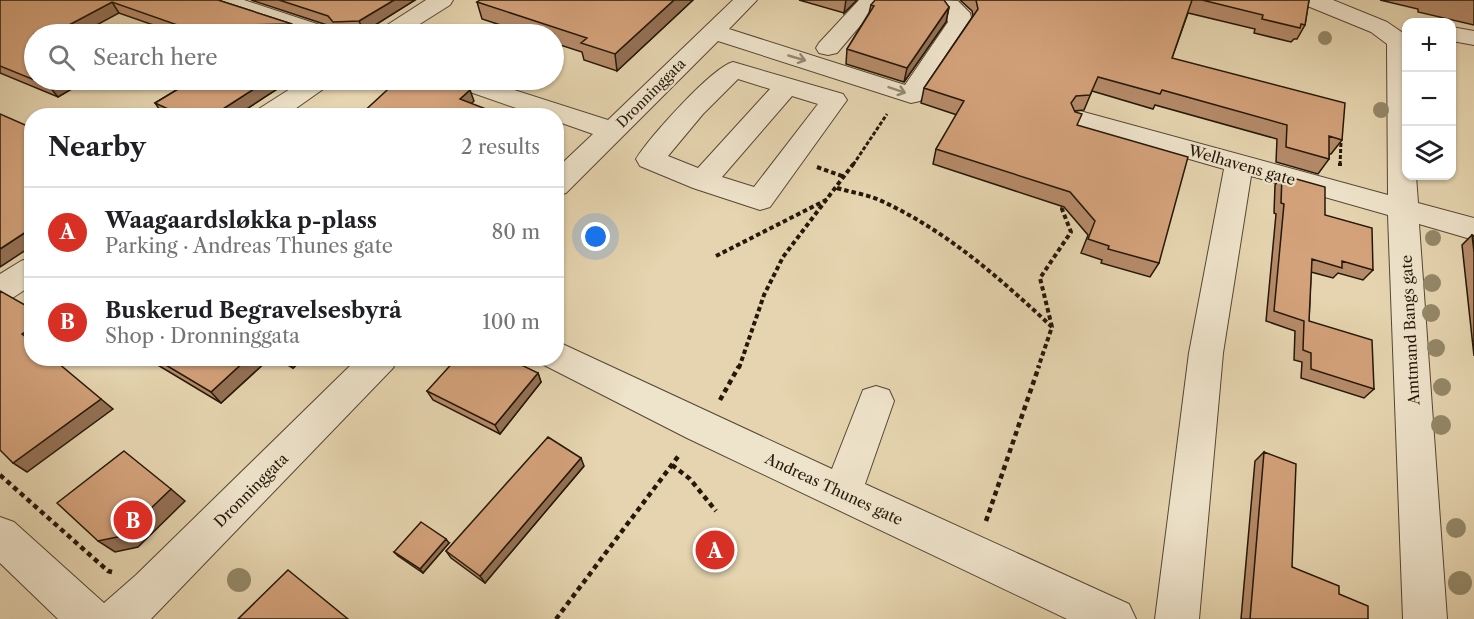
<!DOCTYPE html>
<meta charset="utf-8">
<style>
body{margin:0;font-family:"Libre Caslon Text",serif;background:#f2f2f2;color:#202124}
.controls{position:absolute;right:18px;top:18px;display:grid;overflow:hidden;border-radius:12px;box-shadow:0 2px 4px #0004}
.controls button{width:54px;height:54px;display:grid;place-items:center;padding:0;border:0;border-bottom:2px solid #e0e0e0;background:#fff;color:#202124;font:30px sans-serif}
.you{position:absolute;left:596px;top:237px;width:21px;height:21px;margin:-15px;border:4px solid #fff;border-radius:50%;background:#1a73e8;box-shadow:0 0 0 9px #1a73e833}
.badge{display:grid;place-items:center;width:39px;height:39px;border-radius:50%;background:#d93025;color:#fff;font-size:20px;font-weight:700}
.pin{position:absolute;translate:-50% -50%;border:3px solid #fff;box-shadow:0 2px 6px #0006}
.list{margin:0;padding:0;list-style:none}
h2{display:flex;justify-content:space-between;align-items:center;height:78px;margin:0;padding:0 24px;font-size:26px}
h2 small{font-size:20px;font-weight:400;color:#757577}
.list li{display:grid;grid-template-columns:39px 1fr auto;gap:18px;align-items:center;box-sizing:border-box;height:90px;padding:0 24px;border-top:2px solid #e0e0e0}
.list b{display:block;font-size:22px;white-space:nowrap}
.list p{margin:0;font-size:20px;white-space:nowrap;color:#757577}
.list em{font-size:20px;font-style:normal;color:#757577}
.icon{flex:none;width:33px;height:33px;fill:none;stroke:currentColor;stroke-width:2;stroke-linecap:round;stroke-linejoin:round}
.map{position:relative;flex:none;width:1474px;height:619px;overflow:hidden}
.search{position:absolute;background:#fff;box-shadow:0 2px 4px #0004;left:24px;top:24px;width:540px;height:66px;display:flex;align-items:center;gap:15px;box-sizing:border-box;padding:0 21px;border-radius:33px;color:#757577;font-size:22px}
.panel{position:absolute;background:#fff;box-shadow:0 2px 4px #0004;left:24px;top:108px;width:540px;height:258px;border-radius:24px}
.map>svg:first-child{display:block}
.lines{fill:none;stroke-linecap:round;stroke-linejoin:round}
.minor-casing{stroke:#554732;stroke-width:2}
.path-far2{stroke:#251808;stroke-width:3;stroke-dasharray:4 2;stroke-linecap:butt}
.path-far1{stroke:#251808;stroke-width:4;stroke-dasharray:4.5 3;stroke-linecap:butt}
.path{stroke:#251808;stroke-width:4.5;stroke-dasharray:5 4;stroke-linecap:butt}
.minor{fill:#eee3cb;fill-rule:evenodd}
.tree{fill:#948868}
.wall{fill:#b58a69;stroke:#251808;stroke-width:1.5}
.shaded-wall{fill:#947155;stroke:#251808;stroke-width:1.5}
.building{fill:#d3a17a;stroke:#251808;stroke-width:1.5}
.oneway{stroke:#948873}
.labels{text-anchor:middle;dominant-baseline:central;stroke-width:4.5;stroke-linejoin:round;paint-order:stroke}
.far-street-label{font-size:14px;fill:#251808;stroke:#eee3cb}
.street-label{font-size:15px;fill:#251808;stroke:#eee3cb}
</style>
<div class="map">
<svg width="1474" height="619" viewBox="0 0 1474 619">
<rect width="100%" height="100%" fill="#e5d4af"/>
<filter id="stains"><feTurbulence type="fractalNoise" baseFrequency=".00333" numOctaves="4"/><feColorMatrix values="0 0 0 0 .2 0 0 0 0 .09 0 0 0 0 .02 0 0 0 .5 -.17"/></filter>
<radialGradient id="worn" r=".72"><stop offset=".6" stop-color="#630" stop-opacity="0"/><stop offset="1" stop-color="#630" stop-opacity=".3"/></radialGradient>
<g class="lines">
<defs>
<path id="minor" d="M210 0H244L332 29 336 34H302L213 5Z
M426 0H453L450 5 404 34H377L381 29Z
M733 0H757L729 29 905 85 948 22C945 4 925 12 917 0L958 1 970 13 972 22 920 101 911 103 718 41 566 193 556 196V169L593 134 556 121V116H539L450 85 446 80H483L608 120Z
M859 0H882L837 53 828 55 819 53 816 48 819 43Z
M1302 0H1333L1387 22 1406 35V176H1416L1418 203 1474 218V240L1419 224 1447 619H1403L1388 215 1251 176 1223 353 1199 619H1155L1189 353 1224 169 1071 125 1067 119 1071 113 1080 111 1388 195 1387 44 1371 32 1305 5Z
M1452 27 1474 31V45L1452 41Z
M733 62 843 94 847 100 770 207 760 210 693 188 640 166 636 159C649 138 711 68 733 62ZM738 79 770 89 698 168 668 156 703 114ZM792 96 818 104 754 187 722 177Z
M304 80H333L329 85 285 116H253L257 110Z
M32 257V285L11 299 0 302V274L21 261Z
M556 341 832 469 863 390 876 386 889 390 894 401 865 484 1129 604 1136 619H1067L687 438 544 365 541 358H556Z
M358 358H398L393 368 151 619H58L0 563V517L14 522 104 603 136 575Z"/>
</defs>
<use href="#minor" class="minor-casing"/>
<path class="path-far2" d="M853 165 887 114
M1340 165 1341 142"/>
<path class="path-far1" d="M1340 166V163
M817 167 845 177
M837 188C850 192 864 194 877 199 943 228 1000 278 1052 327L1038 368
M716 256 828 199
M1052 327 1040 278 1071 232 1062 209 1065 203
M739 368 764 295 783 257 854 163"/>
<path class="path" d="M720 400 739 366
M672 465 690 479 716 511
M0 475 108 571 112 572
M986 521 1039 366
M556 619 680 454"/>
<use href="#minor" class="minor"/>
</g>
<g class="tree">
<circle cx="1325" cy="38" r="7"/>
<circle cx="1381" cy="110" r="8"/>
<circle cx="1433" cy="238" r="8"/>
<circle cx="1432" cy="283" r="9"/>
<circle cx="1431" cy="313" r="9"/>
<circle cx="1436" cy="348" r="9"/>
<circle cx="1442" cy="387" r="9"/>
<circle cx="1441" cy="425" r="10"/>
<circle cx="1456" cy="528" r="10"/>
<circle cx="239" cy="580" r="12"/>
<circle cx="1460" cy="583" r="12"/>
</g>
<path class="wall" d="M0 0H218L292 24 297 34H179L119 13 34 34 87 80 58 97 0 73Z
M251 0H415L364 32 338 33 333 27Z
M693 0 617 71 584 60 582 52 554 43V34H528L482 19 477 2Z
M799 0H857L844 13Z
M960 0H1309L1305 25 1297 39H1294L1291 42 1254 33 1255 29 1188 13 1172 58 1342 140 1331 154H1329V159L1318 174 1276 162 1277 139 1155 105 1153 109 1092 91 1084 110 1074 111 1077 125 1159 263 1150 277 1101 263 1102 260 1081 253 1088 235 1064 207 933 164 936 149 957 115 921 103 924 88 973 16 972 11Z
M1380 0H1474V25L1418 12V9Z
M871 5 949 7 946 22 904 82 846 64 847 49 869 13Z
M193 80H291L236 116 162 113 155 103Z
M1282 175 1325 215 1373 270 1363 280 1338 273 1333 278 1311 272 1309 321 1374 389 1364 398 1301 378 1302 362 1294 360 1295 331 1266 321 1276 214 1274 213 1275 185Z
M1472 235 1474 236V356L1462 245Z
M146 358H270L221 403Z
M275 358H304L293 368Z
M538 373 541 382 500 434 433 400 427 391Z
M1264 452 1292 567 1339 594 1368 619H1241L1255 461Z
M584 466 485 583 451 558 446 551Z
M449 543 423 573 398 556 394 552Z"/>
<path class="shaded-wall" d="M394 0H415L364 32 359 21Z
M674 0H693L617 71 615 54Z
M846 0H857L844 13Z
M112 2 119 13 80 34H52Z
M949 7 946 22 904 82 907 68Z
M60 80H87L58 97 49 86Z
M268 80H291L236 116H212Z
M470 90 474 101 464 110 460 99Z
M32 228V246L0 267V249Z
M32 327V342L22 334Z
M248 358H270L221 403 211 392Z
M286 358H304L293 368Z
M538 373 541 382 500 434 495 425Z
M101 399 113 409 27 472 13 463Z
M581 458 584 466 485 583 480 576Z
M171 489 185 501 138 547 115 552 98 541Z
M446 539 449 543 423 573 420 569Z"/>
<path class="building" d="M0 0H218L292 24 243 25 263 34H203L112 2 52 34H34V80H60L49 86 0 66Z
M279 0H394L359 21 333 22 328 16Z
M480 0H674L615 54 581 43 587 38 477 2Z
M875 0H944L949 7 907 68 847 49 874 6 871 5Z
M976 0H1192L1172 58 1345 103 1342 140 1329 136V159L1286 147 1287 125 1162 90 1160 94 1098 77 1090 95 1076 96 1071 103 1075 112 1082 114 1077 125 1188 157 1159 263 1108 249 1109 246 1088 239 1095 221 1070 192 936 149 964 101 924 88 978 9Z
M1202 0H1309L1305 25 1301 24 1300 28 1262 19 1263 15Z
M193 80H268L212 116H158L168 109 155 103Z
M398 80H436L470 90 460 99 504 116H359Z
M0 114 32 128V228L0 249Z
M1282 175 1325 187V215L1372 228 1373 270 1342 261V268L1312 259 1309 321 1372 340 1374 389 1311 369V353L1303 350 1304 321 1274 311 1284 204 1281 203Z
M1472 235 1474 236V252Z
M0 291 32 309V327L22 334 32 342V358H52L101 399 13 463 0 450Z
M154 358H248L211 392Z
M457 358H507L538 373 495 425 427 391Z
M548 437 581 458 480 576 446 551Z
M124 451 171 489 122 536 98 541 57 503Z
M1264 452 1296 464 1292 567 1339 586V594L1368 606V619H1250Z
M421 522 446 539 420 569 394 552Z
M288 570 348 619H238Z"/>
<defs><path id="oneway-shaft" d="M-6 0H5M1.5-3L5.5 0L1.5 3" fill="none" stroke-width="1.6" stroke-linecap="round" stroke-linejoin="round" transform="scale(1.5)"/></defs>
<g class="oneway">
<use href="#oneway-shaft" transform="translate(797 58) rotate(16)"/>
<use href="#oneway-shaft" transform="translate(897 90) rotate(19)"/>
</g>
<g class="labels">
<g class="far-street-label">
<text transform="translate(651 93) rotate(-45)">Dronninggata</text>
</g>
<g class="street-label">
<text transform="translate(1242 165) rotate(16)">Welhavens gate</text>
<text transform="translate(1410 330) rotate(-93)">Amtmand Bangs gate</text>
<text transform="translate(834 489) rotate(25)">Andreas Thunes gate</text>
<text transform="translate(251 490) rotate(-45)">Dronninggata</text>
</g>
</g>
<rect width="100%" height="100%" filter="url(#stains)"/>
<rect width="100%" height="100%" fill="url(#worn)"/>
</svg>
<div class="controls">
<button>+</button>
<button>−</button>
<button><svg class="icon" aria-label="layers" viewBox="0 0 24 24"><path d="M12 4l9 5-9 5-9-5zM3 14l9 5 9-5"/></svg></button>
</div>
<div class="you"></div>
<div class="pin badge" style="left:715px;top:550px">A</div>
<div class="pin badge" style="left:133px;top:520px">B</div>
<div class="search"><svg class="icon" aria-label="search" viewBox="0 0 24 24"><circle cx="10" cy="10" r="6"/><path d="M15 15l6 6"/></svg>Search here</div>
<section class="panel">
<h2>Nearby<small>2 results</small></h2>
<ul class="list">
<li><span class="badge">A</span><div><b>Waagaardsløkka p-plass</b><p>Parking · Andreas Thunes gate</p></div><em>80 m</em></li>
<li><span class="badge">B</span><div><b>Buskerud Begravelsesbyrå</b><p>Shop · Dronninggata</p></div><em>100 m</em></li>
</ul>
</section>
</div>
